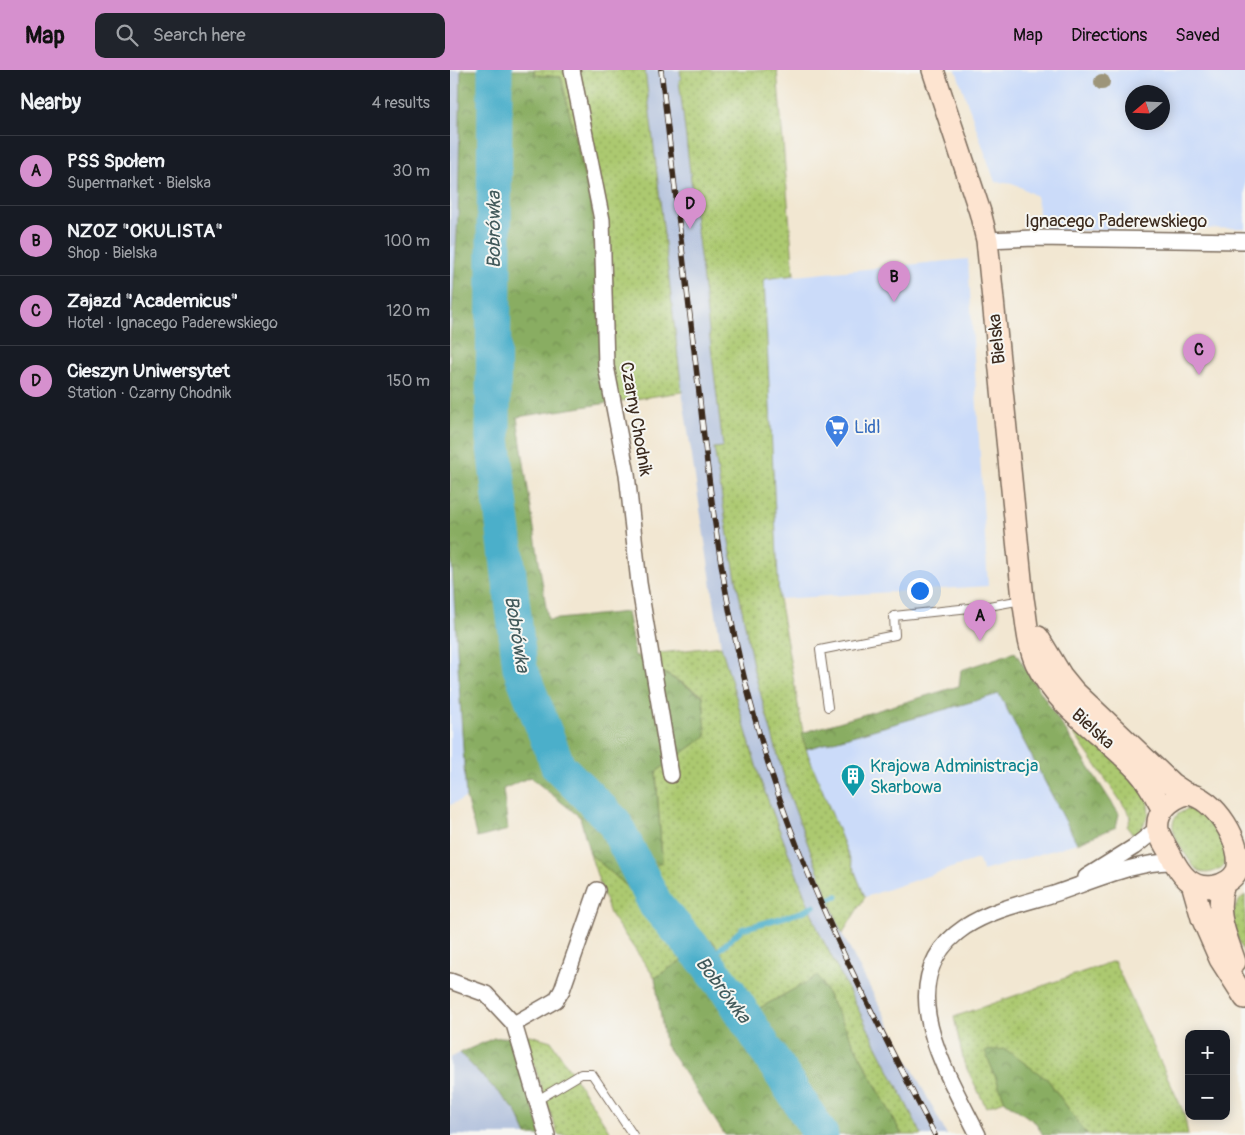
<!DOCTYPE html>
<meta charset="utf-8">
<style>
body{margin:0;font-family:Pangolin,sans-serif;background:#20242c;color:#f1f3f6}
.controls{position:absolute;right:15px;bottom:15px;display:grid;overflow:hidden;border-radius:10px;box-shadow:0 2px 12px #0003}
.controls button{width:45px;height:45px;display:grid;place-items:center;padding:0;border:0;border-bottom:1px solid #363941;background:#171b24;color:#f1f3f6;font:25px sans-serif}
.compass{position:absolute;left:675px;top:15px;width:45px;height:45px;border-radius:50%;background:#171b24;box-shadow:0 2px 12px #0003;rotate:251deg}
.you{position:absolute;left:469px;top:520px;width:18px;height:18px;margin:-12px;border:4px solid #fff;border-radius:50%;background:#1a73e8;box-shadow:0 0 0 8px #1a73e833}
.badge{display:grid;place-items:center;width:32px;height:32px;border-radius:50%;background:#d690ce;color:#111;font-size:16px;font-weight:700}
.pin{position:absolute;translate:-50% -41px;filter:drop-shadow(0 1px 2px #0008)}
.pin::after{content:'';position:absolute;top:26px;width:18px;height:15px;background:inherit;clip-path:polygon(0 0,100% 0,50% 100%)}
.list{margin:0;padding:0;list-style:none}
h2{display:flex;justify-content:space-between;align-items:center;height:65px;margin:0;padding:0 20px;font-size:21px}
h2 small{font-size:16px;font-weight:400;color:#9ea1a6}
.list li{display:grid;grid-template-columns:32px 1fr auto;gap:15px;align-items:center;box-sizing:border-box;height:70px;padding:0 20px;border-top:1px solid #363941}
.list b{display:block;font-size:19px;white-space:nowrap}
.list p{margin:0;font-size:16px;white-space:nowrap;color:#9ea1a6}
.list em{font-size:16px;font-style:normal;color:#9ea1a6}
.icon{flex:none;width:28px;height:28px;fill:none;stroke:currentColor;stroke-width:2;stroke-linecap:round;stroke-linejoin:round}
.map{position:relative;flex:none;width:795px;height:1065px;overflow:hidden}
header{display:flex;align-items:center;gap:30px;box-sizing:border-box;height:70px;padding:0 25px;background:#d690ce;color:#111}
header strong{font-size:24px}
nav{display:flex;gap:28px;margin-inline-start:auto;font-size:18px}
.search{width:350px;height:45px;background:#20242c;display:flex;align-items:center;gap:12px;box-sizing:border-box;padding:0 18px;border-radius:10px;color:#9ea1a6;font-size:19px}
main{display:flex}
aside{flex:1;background:#171b24}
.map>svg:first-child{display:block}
.built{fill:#cbdbf9;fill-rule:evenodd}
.industrial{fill:#b7c5de}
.grass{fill:url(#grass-dots);stroke:#747a47}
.forest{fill:url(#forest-crowns);stroke:#626c40}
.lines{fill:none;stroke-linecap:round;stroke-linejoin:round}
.stream{stroke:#4bafca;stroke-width:5.5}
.river{stroke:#4bafca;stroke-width:35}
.lane-casing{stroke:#7b6c5d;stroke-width:10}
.street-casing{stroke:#7b6c5d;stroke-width:18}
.secondary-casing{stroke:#7b6c5d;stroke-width:24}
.lane{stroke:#fff;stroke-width:8}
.street{stroke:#fff;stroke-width:15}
.secondary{stroke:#fde4d0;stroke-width:21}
.rail-casing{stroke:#3b2a1e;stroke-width:5.5}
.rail{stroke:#f6f6f2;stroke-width:4;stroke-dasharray:11;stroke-linecap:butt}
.tree{fill:#9d957a}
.labels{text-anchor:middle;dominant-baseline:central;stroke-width:4;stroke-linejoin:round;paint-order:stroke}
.street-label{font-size:18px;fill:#3b2a1e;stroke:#f6f6f2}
.shop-label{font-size:18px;fill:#366cbe;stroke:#f6f6f2;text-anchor:start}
.culture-label{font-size:18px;fill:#0d838f;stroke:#f6f6f2;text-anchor:start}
.water-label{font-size:19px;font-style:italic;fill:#41595a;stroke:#f6f6f2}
</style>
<header>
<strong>Map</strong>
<div class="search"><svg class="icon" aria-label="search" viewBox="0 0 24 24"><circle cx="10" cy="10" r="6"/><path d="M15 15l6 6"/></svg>Search here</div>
<nav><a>Map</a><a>Directions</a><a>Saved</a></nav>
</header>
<main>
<aside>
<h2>Nearby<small>4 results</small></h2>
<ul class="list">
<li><span class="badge">A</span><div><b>PSS Społem</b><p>Supermarket · Bielska</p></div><em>30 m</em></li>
<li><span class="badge">B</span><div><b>NZOZ &quot;OKULISTA&quot;</b><p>Shop · Bielska</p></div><em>100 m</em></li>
<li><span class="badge">C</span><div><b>Zajazd &quot;Academicus&quot;</b><p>Hotel · Ignacego Paderewskiego</p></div><em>120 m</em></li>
<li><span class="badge">D</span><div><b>Cieszyn Uniwersytet</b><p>Station · Czarny Chodnik</p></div><em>150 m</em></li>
</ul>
</aside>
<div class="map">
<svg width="795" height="1065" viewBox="0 0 795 1065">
<defs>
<pattern id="grass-dots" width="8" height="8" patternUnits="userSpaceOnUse" patternTransform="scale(1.25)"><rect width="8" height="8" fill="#acc970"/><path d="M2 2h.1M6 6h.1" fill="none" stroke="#8da35b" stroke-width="1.8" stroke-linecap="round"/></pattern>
<pattern id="forest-crowns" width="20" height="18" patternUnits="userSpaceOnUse" patternTransform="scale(1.25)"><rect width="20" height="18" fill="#89ad62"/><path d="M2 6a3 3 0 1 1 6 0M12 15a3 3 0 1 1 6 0" fill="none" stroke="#718d50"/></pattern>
</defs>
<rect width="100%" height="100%" fill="#f6f6f2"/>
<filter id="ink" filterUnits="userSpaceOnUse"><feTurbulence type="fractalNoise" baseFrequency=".02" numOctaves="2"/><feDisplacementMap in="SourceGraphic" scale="10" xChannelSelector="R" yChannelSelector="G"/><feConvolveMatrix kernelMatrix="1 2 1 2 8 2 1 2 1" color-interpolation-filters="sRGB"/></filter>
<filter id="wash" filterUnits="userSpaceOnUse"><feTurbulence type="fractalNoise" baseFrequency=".0096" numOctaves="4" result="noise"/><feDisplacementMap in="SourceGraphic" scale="20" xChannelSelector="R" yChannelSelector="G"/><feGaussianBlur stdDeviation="1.12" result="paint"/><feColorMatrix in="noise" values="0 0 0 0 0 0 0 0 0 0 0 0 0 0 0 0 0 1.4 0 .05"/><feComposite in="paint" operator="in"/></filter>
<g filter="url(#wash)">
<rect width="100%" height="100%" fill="#f2e7d2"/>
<path class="built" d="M506 0H795V158L592 161 586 126 565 114 545 112ZM682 22H712V52H682Z
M6 175 0 272V177Z
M518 189 538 516 329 529 314 209Z
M0 462 16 728 0 735Z
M549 624 627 773 533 801 528 789 415 827 356 679Z"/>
<path class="industrial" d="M0 0H11L8 147 6 175 0 177Z
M195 0H230L232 9 229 10 273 377 264 378 280 477 304 601 339 724 392 864 497 1065H472L369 862 311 712 271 576 232 322Z
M10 983 66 1041 77 1065H0V988Z"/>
<path class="grass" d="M84 0H195L232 322 158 333 142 142 111 7 85 5Z
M230 0H327L344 205 314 209 329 529 356 679 415 827 392 864 339 724 304 601 280 477 264 378 273 377 229 10 231 9Z
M271 576 311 712 369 862 472 1065H452L368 906 308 939 262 870 205 908 160 844 140 784 178 817 212 791 206 702 256 666 253 625 185 586Z
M598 626 671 692 697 727 699 744 686 769 677 757 681 746Z
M737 739C740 739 743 738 745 739 755 741 761 753 766 761 775 775 786 796 762 802 755 804 750 802 744 797 736 784 714 760 727 745 729 743 734 741 737 739Z
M795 825V885C786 864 773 843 795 825Z
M664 891 734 1043 738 1065H637L598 1010 536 981 555 1031 536 1037 514 993 504 947Z
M80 965 101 971 162 1065H108L74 966Z"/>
<path class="forest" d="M11 0H84L85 5 111 7 142 142 158 333 67 347 98 550 177 542 185 586 253 626 256 666 206 702 212 791 178 817 140 784 130 747 80 707 53 719 58 760 27 768 16 728 0 462V272L8 147Z
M565 582 669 744 666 757 627 773 549 624 356 679 352 663 509 616 511 600Z
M262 870 308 939 368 906 452 1065H275L215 974 205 908Z
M60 967 92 1065H77L66 1041 10 983 44 968Z
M555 979 598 1010 637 1065H593L586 1053 555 1031 535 981Z"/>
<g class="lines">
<path class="stream" d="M377 830 387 826
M256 892 292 859 352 842 364 836"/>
<path class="river" d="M45 0 43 368 70 598 108 696 164 752 206 835 256 892 279 922 371 1065"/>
</g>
</g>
<g filter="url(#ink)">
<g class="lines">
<defs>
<path id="lane" d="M378 637 370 580 445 565 444 546 539 536 572 530
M86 1031 131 1004H142L183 1065"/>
<path id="street" d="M122 0 152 150 156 296 177 404 189 513 221 705
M537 170 585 168 795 171
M636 807 684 777 708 758
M0 911 36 924 64 954 97 1065
M64 954 106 930 112 920 147 820
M528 1065C498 1004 436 910 515 857 541 840 574 833 604 824 638 813 689 790 724 792"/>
<path id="secondary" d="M483 0 530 142 537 170 573 529C577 551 577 573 586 593 608 639 655 665 688 701 699 713 706 727 713 740
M588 567 611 605 624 621 722 714 737 724
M737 724C764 726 795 775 787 801 778 818 751 822 737 809 730 803 724 792 720 784 716 776 710 768 708 760 705 742 721 728 737 724Z
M742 813 752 848 770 889 795 928
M774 814C764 842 776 865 785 892"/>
</defs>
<use href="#lane" class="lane-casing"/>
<use href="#street" class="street-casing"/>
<use href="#secondary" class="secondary-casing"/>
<use href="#lane" class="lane"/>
<use href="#street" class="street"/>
<use href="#secondary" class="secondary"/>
<defs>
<path id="rail" d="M211 0C223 102 235 203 247 305 253 357 258 408 266 460 276 532 291 603 312 673 352 811 419 938 485 1065"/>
</defs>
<use href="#rail" class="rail-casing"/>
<use href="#rail" class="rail"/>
</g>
<circle class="tree" cx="652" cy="12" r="8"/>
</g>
<defs>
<symbol id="supermarket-pin" viewBox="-11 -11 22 30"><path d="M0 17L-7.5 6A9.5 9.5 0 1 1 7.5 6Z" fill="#3f7fe0" stroke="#f6f6f2"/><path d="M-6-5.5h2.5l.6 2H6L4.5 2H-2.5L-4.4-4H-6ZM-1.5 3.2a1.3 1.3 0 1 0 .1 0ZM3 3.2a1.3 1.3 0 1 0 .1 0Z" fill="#fff"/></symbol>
<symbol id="building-pin" viewBox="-11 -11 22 30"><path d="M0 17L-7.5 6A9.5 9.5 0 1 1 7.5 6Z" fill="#0f9aa8" stroke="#f6f6f2"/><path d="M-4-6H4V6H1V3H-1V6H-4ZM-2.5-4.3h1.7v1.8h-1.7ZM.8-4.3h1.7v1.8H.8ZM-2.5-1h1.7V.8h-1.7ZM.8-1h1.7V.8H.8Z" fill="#fff"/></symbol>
</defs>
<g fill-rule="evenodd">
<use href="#supermarket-pin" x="373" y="343" width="28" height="38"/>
<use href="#building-pin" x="389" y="692" width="28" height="38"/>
</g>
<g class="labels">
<g class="street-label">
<text x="666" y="151">Ignacego Paderewskiego</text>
<text transform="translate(547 269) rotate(-96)">Bielska</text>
<text transform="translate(186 349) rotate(80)">Czarny Chodnik</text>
<text transform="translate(643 659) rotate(42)">Bielska</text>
</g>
<g class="shop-label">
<text x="404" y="357">Lidl</text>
</g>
<g class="culture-label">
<text x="420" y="696">Krajowa Administracja<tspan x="420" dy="21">Skarbowa</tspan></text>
</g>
<g class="water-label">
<text transform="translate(44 160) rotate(-90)">Bobrówka</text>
<text transform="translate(67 564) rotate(81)">Bobrówka</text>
<text transform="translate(273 920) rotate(53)">Bobrówka</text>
</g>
</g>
</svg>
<div class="controls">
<button>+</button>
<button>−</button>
</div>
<svg class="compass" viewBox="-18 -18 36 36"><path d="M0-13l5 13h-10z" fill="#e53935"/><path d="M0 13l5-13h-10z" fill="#9ea1a6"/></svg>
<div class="you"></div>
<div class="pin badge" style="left:530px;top:571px">A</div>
<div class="pin badge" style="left:444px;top:232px">B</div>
<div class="pin badge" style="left:749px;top:305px">C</div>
<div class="pin badge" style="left:240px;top:159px">D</div>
</div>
</main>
